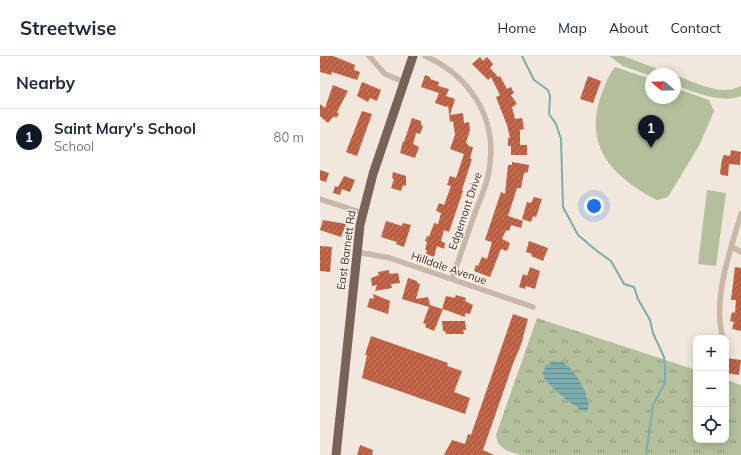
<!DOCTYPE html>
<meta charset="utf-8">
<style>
body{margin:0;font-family:Mulish,sans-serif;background:#f6f6f7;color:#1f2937}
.controls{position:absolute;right:12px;bottom:12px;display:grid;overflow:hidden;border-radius:8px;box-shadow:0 2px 10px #0003}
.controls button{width:36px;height:36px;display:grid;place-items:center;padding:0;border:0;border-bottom:1px solid #e0e1e3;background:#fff;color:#1f2937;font:20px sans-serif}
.compass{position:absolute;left:325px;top:12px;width:36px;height:36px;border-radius:50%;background:#fff;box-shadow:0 2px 10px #0003;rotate:289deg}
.you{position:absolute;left:274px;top:150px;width:14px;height:14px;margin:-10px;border:3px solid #fff;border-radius:50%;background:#1a73e8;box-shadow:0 0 0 6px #1a73e833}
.badge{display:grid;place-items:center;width:26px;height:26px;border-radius:50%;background:#111827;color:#fff;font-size:13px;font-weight:700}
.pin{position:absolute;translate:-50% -33px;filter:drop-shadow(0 1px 2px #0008)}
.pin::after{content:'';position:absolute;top:21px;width:14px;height:12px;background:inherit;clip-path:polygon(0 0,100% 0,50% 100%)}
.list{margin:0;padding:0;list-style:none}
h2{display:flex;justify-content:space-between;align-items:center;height:52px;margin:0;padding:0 16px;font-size:17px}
h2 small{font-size:13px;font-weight:400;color:#747a83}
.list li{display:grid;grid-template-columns:26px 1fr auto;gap:12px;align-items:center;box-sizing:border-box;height:56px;padding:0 16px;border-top:1px solid #e0e1e3}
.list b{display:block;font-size:15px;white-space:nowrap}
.list p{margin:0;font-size:13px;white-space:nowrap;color:#747a83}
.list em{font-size:13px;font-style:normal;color:#747a83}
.icon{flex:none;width:22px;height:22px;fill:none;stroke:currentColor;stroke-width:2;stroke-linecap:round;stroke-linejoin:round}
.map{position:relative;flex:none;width:421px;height:399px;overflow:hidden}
header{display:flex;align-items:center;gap:24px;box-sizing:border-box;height:56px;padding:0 20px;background:#fff;border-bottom:1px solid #e0e1e3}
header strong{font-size:19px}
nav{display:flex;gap:22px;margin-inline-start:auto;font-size:14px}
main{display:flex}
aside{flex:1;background:#fff}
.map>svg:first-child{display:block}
.grass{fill:url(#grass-tufts)}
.park{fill:#b4c09c}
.water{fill:url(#water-rules)}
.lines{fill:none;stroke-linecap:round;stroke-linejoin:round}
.stream{stroke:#7bacae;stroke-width:2}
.building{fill:url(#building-hatch)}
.minor{stroke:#c9b7a8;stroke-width:5.5}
.primary{stroke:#786359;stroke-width:9}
.labels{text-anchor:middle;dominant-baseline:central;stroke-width:3;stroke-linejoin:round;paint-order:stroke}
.street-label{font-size:11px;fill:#362c28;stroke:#f9f1e8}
</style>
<header>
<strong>Streetwise</strong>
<nav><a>Home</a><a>Map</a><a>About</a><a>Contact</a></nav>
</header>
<main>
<aside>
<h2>Nearby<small></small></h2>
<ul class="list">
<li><span class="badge">1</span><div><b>Saint Mary's School</b><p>School</p></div><em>80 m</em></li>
</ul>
</aside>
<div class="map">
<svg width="421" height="399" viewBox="0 0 421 399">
<defs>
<pattern id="grass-tufts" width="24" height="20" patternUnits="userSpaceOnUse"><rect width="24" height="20" fill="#b4c09c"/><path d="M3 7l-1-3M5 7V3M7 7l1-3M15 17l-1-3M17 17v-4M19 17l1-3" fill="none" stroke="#939c7f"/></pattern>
<pattern id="water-rules" width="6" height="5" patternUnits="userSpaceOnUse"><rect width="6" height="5" fill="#7bacae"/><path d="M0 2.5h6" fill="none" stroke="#668c8e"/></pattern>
<pattern id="building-hatch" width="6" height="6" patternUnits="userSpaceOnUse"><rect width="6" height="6" fill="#c36548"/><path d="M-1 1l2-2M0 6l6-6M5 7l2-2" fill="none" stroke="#9f533c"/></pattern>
</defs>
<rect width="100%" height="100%" fill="#f1e7dc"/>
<path class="grass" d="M217 262 376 314V384H406V324L421 329V399H201C189 395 178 394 176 379Z"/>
<path class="park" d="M289 0H303L351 18H331V20L303 10Z
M295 11 331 23V42H355V32L389 44 394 55 380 88 348 141 337 144C295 122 264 93 280 42 284 31 288 20 295 11Z
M355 19C375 26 400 41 421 30V40C399 48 376 36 355 29Z
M387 134 406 137 396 210 378 208Z"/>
<path class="water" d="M231 305C235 305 240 305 244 307 254 313 274 344 267 356 261 357 227 329 224 321 222 317 224 313 226 309H229Z"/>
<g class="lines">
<path class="stream" d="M202 0 214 24 228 34 230 40 229 58 236 68 241 83 243 151 258 179 277 195 291 205 304 228 314 231 318 243 330 264 333 277 344 301 345 310V327L333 349 326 399"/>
</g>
<path class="building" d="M0 0H13L35 9 34 14 40 16 37 24 12 16 11 19 0 16Z
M160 1 163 5 167 1 173 8 170 12 178 21 180 20 187 33 191 31 194 37 191 39 197 48 192 51 195 63 202 62 204 73 200 74V89H207V99H191V90H188V82H190L187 69 176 41 180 39 171 21 168 24 152 8Z
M105 19 110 21V23L119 26 118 30 129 33 126 40 135 43 130 59 143 57 144 67 149 66 150 74 146 87 148 88V90L153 91 150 103H152L142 134 143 135 129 176 124 174 121 185 125 187 124 193 117 190 114 201 106 198 107 194H105L107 186 105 185 107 180 109 181 114 167 118 168 121 157 116 155 119 147 124 149 131 130 127 129 130 120 136 122 144 98 130 93 135 79 133 65 130 66 128 49 127 51 115 47 119 37 101 31Z
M268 20 281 25 273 47 260 43Z
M42 26 61 34 57 45 50 42 48 46 37 40Z
M13 29 28 35 17 56 19 58 16 62 14 60 8 67 0 60V48L5 52Z
M42 55 52 58 37 100 26 96Z
M92 62 101 65V69L103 70 100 78 96 77 93 88 99 91 95 102 80 97 83 85 84 86Z
M411 94 421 96 420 109 409 108 408 120 401 119 400 117 402 103 404 99 410 100Z
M192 106 209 109 208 116 204 117 201 132H197L188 160 203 165 201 172 191 169 189 175 186 174 182 183 190 187 187 195 181 193 170 221 154 215 156 209 158 210 162 201 167 203 172 186 165 184 181 136 185 138 188 109H192Z
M0 114 9 117 6 126 0 124Z
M73 116 86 120V130L83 129 81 135 71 132 74 123 72 122Z
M24 120 35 124 30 136 22 133 20 139 13 137 15 130 18 131Z
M214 141 222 143 216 161 213 160 211 166 202 163 207 146 211 147Z
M3 164 26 168 21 181 0 174Z
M66 165 82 170 83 167 91 169 84 191 76 188 77 186 61 181Z
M209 185 228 192 223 205 211 200 212 198 206 196Z
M0 190 12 191 10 216 0 215Z
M210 211 220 215 215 233 206 230 205 233 199 231 203 218 207 220Z
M415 211 421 212V275L412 273 414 266 410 265 412 256 415 257 416 244H411Z
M69 214V218L78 217 80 227 71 228 72 232 55 235 57 229 52 230 51 222 59 219 58 216Z
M88 222 97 225V227L100 228 96 243 108 241 110 249 122 253 126 240 135 242 136 239 146 242 145 245 153 249 150 258 145 257V261L123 253 114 275 105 271 106 268 103 267 109 251 82 243Z
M53 238 70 245 68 258 47 251 50 242 54 243Z
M193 258 208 263 201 289 194 305 163 394 174 399H124L132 384 145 388 148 378 151 379Z
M122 265H145L146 274H143L144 278H126L125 275H123Z
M51 280 128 307 127 310 142 315 134 336 150 342 145 358 42 322 47 299H45Z
M406 302 421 304 419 319 406 317Z
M40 389 53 394 52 399H37Z"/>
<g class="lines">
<path class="minor" d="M49 0 65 18 84 26
M105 0C148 19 176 59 170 107 169 123 162 139 156 154 148 177 140 200 132 223
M0 143 43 157
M412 191 421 196
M37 196 70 202 213 251
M403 282C392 244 410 195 421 158"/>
<path class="primary" d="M16 399 40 169 53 118 93 0"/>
</g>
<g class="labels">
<g class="street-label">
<text transform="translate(145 155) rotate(-71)">Edgemont Drive</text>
<text transform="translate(26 194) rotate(-82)">East Barnett Rd</text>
<text transform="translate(129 212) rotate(19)">Hilldale Avenue</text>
</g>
</g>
</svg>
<div class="controls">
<button>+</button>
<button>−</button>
<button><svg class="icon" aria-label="locate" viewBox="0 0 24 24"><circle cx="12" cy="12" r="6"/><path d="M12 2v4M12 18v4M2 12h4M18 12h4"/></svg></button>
</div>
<svg class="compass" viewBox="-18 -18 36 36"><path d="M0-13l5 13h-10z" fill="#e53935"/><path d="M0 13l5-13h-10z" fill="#747a83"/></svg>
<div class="you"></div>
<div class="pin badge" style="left:331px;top:92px">1</div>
</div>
</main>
